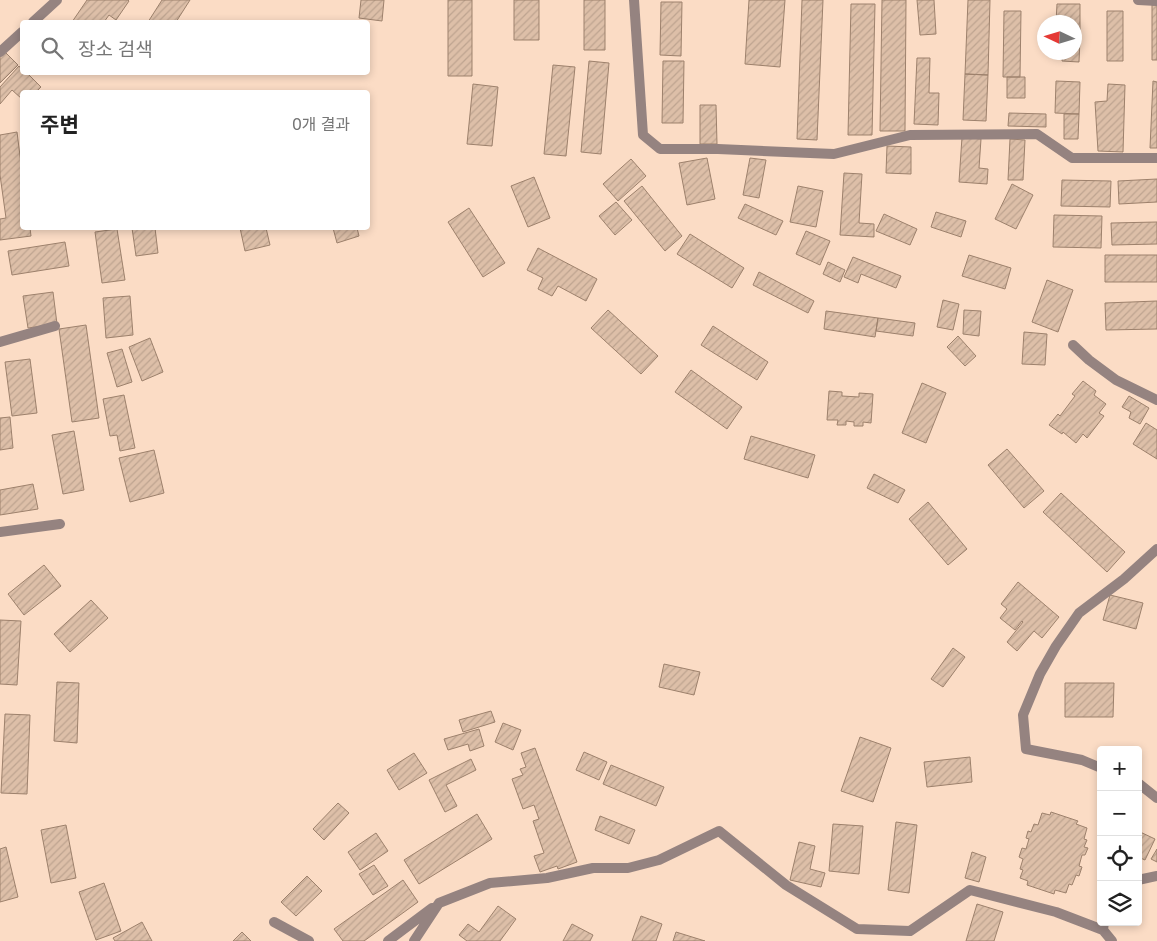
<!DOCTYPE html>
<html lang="ko">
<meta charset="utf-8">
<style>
body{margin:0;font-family:"Golos Text","Noto Sans KR",sans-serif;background:#f2f2f2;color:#222}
.controls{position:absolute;right:15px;bottom:15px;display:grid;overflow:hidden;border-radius:5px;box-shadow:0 2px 8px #0003}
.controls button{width:45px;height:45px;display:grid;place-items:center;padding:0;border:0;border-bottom:1px solid #e0e0e0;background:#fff;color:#222;font:25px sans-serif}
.compass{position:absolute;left:1037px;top:15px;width:45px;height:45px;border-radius:50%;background:#fff;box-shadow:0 2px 8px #0003;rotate:274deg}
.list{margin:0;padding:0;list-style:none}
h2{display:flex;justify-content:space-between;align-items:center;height:65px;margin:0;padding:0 20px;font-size:21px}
h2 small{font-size:16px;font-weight:400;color:#767676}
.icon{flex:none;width:28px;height:28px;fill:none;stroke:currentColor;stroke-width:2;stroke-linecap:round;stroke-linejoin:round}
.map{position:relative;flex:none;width:1157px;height:941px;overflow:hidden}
.search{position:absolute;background:#fff;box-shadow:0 2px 8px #0003;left:20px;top:20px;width:350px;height:55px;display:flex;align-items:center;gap:12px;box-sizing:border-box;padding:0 18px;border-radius:5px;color:#767676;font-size:19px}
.panel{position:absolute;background:#fff;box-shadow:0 2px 8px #0003;left:20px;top:90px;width:350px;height:140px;border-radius:5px}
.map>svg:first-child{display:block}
.building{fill:url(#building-hatch);stroke:#9d816c}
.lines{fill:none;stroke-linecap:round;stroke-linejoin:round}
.street{stroke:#958380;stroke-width:10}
</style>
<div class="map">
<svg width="1157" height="941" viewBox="0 0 1157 941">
<defs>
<pattern id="building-hatch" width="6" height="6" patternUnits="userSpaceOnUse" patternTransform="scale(1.25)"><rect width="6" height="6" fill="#ddbfa8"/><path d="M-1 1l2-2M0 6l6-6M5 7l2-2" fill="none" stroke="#bea490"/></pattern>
</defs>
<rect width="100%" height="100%" fill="#fbdcc5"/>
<path class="building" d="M87 0H128L129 1 116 20 109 15 104 22H72Z
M162 0H190L176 22H148Z
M361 0H384L382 21 359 18Z
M448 0H472V76H448Z
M514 0H539V40H514Z
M584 0H605V50H584Z
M749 0H785L780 67 745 64Z
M802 0H823L817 140 797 139Z
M882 0H906L905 131H880Z
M917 0H934L936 34 920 35Z
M968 0H990L988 75 965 74Z
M661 2H682L681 56 660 55Z
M851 4H875L872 135H848Z
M1057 4H1080V39L1074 38V22H1056Z
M1152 5H1157V60H1152Z
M1004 11H1021L1020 77H1003Z
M1107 11H1123V61H1107Z
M1074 38 1080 39 1079 62 1062 61 1063 52H1074Z
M5 52 18 65 0 83V57Z
M917 58H930L929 93H939L938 125 914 124Z
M589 61 609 63 601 154 581 152Z
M663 61H684L683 123H662Z
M553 65 575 67 566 156 544 154Z
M19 66 22 70V72H26L41 87 36 92H22V99L12 90 0 104V87Z
M965 74 988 75 986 121 963 120Z
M1007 77H1025V98H1007Z
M1056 81 1080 82 1079 114 1055 113Z
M1153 81 1157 82V148H1150Z
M473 84 498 87 492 146 467 144Z
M1108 84 1125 85 1123 152 1098 151 1095 102 1107 101Z
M700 105H716L717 144H700Z
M1009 113 1046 114V127L1008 126Z
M1064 114H1079L1078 139H1064Z
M17 132 22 172V228H30L31 236 0 240V219L6 218 0 175V135Z
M962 137 981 139 979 168 988 169 987 184 959 182Z
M1010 139 1025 140 1023 180H1008Z
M887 146 911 147V174L886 173Z
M707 158 715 199 687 205 679 163Z
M750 158 766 160 759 198 743 195Z
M631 159 646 176 618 201 603 184Z
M844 173 862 174 859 223 874 224V237L840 235Z
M534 177 550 218 528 227 511 186Z
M1157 179V202L1119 204 1118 181Z
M1062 180 1111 181 1110 207 1061 206Z
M1012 184 1033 195 1016 229 995 219Z
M642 186 682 236 665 251 624 201Z
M798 186 823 191 816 227 790 222Z
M616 202 632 220 615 235 599 216Z
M745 204 783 221 776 235 738 218Z
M469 208 505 263 483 277 448 222Z
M936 212 966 221 961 237 931 227Z
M884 214 917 229 910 245 876 231Z
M1054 215 1102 216 1101 248 1053 247Z
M1157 222V244L1112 245 1111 223Z
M132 228H155L158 253 136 256Z
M240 228H266L270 245 245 251Z
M333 228H357L359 236 337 243Z
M117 229 125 280 102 283 95 232Z
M806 231 830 241 820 265 796 254Z
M690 234 744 268 732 288 677 254Z
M65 242 69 266 12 275 8 251Z
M538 248 597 279 586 301 558 286 552 296 538 289 543 278 527 270Z
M969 255 1011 268 1005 289 962 276Z
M1105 255H1157V282H1105Z
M853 257 901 276 896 288 861 274 858 283 844 277Z
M828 262 845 270 840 282 823 274Z
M759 272 814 301 808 313 753 285Z
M1047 280 1073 290 1058 332 1032 322Z
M53 292 57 324 28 328 23 296Z
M130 296 133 335 106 338 103 298Z
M943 300 959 304 953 330 937 327Z
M1157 301V329L1106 330 1105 303Z
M608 310 658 356 641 374 591 328Z
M964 310 981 311 979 336 963 334Z
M826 311 878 318 875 337 824 329Z
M878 318 915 323 913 336 876 331Z
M86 325 99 418 72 422 59 329Z
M713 326 768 362 757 380 701 345Z
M1024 332 1047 334 1045 365 1022 364Z
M958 336 976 356 965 366 947 347Z
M150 338 163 372 142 381 129 347Z
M122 349 132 382 117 387 107 353Z
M30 359 37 413 12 416 5 362Z
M691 370 742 407 727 429 675 392Z
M1083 381 1096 391 1094 395 1106 404 1099 413 1104 416 1087 438 1083 434 1076 443 1063 432 1062 434 1049 425 1058 414 1060 416 1075 396 1072 394Z
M922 383 946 393 926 443 902 433Z
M829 391 842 392V396L859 397V393L873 394 871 423 863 422V426H854V422L846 421V425H837L838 420H827Z
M124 395 135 448 120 451 117 435 110 436 103 399Z
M1129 396 1149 408 1140 424 1129 418 1131 412 1122 407Z
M10 417 13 448 0 450V418Z
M1146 423 1157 430V459L1133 444Z
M74 431 84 490 63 494 52 435Z
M751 436 815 455 808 478 744 459Z
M1007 449 1044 491 1024 508 988 465Z
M154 450 164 493 130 502 119 458Z
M874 474 905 490 898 503 867 488Z
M33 484 38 509 0 515V490Z
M1061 493 1125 552 1107 572 1043 512Z
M928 502 967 549 948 565 909 519Z
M44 565 61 586 24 615 8 594Z
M1018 582 1059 617 1042 638 1034 631 1017 651 1007 642 1023 622 1022 621 1015 630 1000 618 1007 609 1001 604Z
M1110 595 1143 603 1136 629 1103 620Z
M91 600 108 618 70 652 54 634Z
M0 620 21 621 17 685 0 684Z
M953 648 965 657 943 687 931 679Z
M664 664 700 672 694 695 659 687Z
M57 682 79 683 77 743 54 741Z
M1065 683H1114L1113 717H1065Z
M491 711 495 722 463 732 459 720Z
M5 714 30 715 27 794 1 793Z
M503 723 521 730 513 750 495 742Z
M479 729 484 746 470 751 468 744 448 750 444 739Z
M860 737 891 748 873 802 841 791Z
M535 748 577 862 558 869 557 866 540 872 534 856 544 853 533 821 539 819 534 805 523 809 512 779 523 775 520 769 526 767 521 753Z
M584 752 607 762 599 780 576 770Z
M414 753 427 773 399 790 387 770Z
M970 757 972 782 927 787 924 762Z
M471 759 476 770 446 785 457 806 445 812 429 780Z
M611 765 664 787 656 806 603 784Z
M338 803 349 813 324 840 313 829Z
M1051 812 1078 821 1076 824 1087 828 1084 839 1087 840 1084 847 1088 848 1085 855H1082L1079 866 1082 867 1079 876 1076 875 1072 885 1069 884 1066 893 1055 890 1054 894 1027 885 1028 881 1020 878 1023 870 1020 869 1023 859 1019 857 1022 848 1026 849 1029 839 1026 838 1028 831 1031 832 1034 824 1038 825 1042 813 1050 815Z
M477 814 492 839 419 884 404 860Z
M600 816 635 830 629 844 595 830Z
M896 822 917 825 909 893 888 890Z
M833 824 863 826 859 874 829 871Z
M66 825 76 878 51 883 41 830Z
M1138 831 1155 839 1145 860 1138 857Z
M376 833 388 851 360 870 348 852Z
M799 842 815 846 810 869 825 873 821 887 790 880Z
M6 847 18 897 0 902V849Z
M1157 849V862L1151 859Z
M972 852 986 857 979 882 965 878Z
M374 865 388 886 373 895 359 874Z
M307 876 322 891 296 916 281 902Z
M403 880 418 902 364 941H343L334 929Z
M104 883 121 931 96 940 79 892Z
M977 904 1003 912 994 941H966Z
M498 906 516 919 500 941H467L459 935 468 924 479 932Z
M641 916 662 924 656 941H632Z
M142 922 152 941H115L113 938Z
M572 924 593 935 590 941H563Z
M242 932 251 941H233Z
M676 932 705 941H673Z"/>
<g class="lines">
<path class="street" d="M634 0 643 135 660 149H718L834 154 910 135 1037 134 1072 158H1157
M1138 0 1157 1
M33 22 57 0
M0 52 22 32
M0 342 55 326
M1073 345 1089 360 1116 380 1157 400
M0 532 60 524
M1101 768 1082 760 1026 749 1023 715 1040 674 1056 646 1079 613 1124 579 1157 549
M1138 783 1157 798
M1138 880 1157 876
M274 922 309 941
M1103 930 1112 941
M388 941 432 908
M414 941 439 903 490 883 547 878 593 868H628L659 860 719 831 786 885 857 929 910 931 970 890 1056 912 1103 930 1104 922"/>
</g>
</svg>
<div class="controls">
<button>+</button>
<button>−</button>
<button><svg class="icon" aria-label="locate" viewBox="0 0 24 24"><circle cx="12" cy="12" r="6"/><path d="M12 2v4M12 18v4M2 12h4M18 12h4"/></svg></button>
<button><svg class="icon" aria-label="layers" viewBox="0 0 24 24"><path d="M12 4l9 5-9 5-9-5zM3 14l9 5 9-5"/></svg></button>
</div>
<svg class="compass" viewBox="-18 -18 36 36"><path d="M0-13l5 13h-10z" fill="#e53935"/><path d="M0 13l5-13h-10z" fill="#767676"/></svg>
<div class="search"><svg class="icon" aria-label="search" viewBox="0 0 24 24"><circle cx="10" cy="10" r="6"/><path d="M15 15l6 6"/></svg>장소 검색</div>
<section class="panel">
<h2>주변<small>0개 결과</small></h2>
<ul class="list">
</ul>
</section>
</div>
